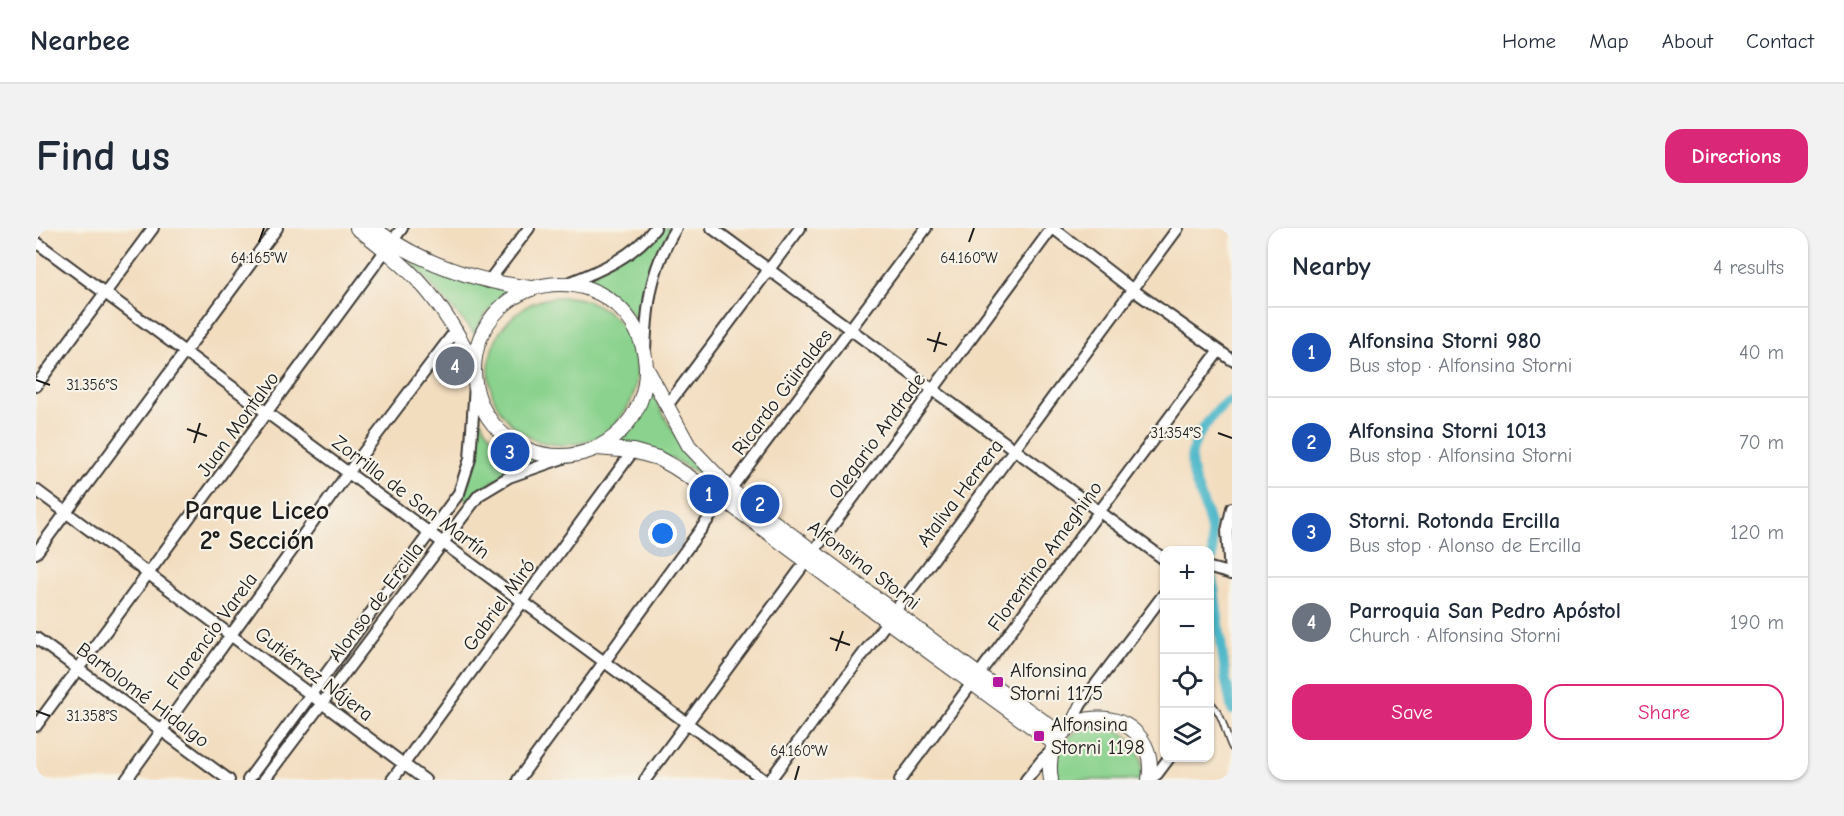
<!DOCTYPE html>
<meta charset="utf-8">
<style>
body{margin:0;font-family:"Comic Neue",sans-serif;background:#f2f2f3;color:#1f2937}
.controls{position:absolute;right:18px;bottom:18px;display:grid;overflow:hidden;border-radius:12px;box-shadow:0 2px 4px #0004}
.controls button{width:54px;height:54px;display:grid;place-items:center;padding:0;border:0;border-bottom:2px solid #e0e1e3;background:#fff;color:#1f2937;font:30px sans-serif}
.you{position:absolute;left:627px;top:306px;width:21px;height:21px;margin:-15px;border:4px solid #fff;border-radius:50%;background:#1a73e8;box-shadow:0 0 0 9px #1a73e833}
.badge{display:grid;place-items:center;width:39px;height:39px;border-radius:50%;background:#db2777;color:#fff;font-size:20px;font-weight:700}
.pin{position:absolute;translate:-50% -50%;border:3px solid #fff;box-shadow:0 2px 6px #0006}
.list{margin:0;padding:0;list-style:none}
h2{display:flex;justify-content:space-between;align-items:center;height:78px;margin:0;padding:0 24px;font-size:26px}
h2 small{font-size:20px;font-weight:400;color:#747a83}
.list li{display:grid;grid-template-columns:39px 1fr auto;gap:18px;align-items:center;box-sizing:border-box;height:90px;padding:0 24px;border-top:2px solid #e0e1e3}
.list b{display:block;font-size:22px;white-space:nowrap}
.list p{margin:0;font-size:20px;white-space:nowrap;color:#747a83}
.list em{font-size:20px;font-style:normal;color:#747a83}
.actions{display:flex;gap:12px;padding:18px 24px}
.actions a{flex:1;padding:14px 0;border:2px solid #db2777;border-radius:18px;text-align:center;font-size:21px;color:#db2777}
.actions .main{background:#db2777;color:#fff}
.icon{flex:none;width:33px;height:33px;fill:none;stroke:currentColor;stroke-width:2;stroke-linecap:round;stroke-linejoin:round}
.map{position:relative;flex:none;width:1196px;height:552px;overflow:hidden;border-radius:18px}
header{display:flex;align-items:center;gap:36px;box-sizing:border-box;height:84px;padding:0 30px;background:#fff;border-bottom:2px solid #e0e1e3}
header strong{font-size:28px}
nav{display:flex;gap:33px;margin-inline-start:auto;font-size:21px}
.intro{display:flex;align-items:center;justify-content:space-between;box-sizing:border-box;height:144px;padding:0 36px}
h1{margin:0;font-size:42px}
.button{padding:15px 27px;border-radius:18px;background:#db2777;color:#fff;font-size:21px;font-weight:700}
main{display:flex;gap:36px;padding:0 36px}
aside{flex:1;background:#fff;border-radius:18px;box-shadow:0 2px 4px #0004}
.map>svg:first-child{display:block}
.green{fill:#8ad28d;stroke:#537754;stroke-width:1.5}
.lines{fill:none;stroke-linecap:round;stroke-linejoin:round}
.canal{stroke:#4cb7c9;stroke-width:10}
.service-casing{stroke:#3c3934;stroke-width:8}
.minor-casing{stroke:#3c3934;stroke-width:14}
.tertiary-casing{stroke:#3c3934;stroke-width:16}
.service{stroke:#fff;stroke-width:5}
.minor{stroke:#fff;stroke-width:10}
.tertiary{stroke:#fff;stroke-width:14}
.ticks{fill:none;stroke:#1c1c1c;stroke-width:2}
.poi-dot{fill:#b5179e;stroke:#f7f3e8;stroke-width:2}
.labels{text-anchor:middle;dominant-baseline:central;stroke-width:4.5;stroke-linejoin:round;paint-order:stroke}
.street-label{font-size:20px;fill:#1c1c1c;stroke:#f7f3e8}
.poi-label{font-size:20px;fill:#1c1c1c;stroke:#f7f3e8;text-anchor:start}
.district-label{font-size:26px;font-weight:bold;fill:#1c1c1c;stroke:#f7f3e8}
.ticks-label{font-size:15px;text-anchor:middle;fill:#1c1c1c;stroke:#f7f3e8;stroke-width:4.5;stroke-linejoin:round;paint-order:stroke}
</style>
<header>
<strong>Nearbee</strong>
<nav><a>Home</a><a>Map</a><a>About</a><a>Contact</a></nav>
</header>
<div class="intro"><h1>Find us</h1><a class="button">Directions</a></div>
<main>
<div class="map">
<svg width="1196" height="552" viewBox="0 0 1196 552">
<rect width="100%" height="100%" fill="#f7f3e8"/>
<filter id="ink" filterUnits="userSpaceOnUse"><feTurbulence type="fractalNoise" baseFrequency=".0167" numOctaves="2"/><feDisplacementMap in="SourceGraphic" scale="12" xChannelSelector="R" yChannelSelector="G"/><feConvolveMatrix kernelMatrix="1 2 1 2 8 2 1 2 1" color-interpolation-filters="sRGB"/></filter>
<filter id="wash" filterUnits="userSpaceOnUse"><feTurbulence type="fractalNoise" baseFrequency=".008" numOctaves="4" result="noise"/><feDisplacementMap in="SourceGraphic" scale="24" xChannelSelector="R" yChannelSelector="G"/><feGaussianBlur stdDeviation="1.35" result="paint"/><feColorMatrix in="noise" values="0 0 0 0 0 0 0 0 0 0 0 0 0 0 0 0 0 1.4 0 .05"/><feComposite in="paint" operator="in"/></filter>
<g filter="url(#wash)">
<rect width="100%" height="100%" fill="#f3ddbf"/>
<path class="green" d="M623 0H635L611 51 603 95C587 72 571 64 546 53Z
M366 24 476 64C459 74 445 87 439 106Z
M453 143a74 74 0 1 1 148 0a74 74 0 1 1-148 0Z
M614 156C626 194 652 224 678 254L637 231 571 217C596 203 607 183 614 156Z
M443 189C460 222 474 222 507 232 472 243 461 248 433 273L428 269 437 240Z
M1059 497C1090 500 1112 518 1104 552H1021C1021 545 1019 534 1021 527 1026 509 1043 501 1059 497Z"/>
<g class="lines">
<path class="canal" d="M1177 329C1176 319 1176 307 1174 297 1165 256 1138 235 1172 194 1180 185 1185 177 1196 172
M1177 351 1190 453 1196 482"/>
</g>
</g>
<g filter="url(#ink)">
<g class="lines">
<defs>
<path id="service" d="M1174 474C1188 487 1188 504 1196 520"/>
<path id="minor" d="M676 0 1128 331
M1017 0 1097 62 1196 132
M0 14 728 552
M452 54 493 0
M532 55C564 43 598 28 619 0
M609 122C611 75 615 40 640 0
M0 158 117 0
M630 179 764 0
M0 262 389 552
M0 325 241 0
M1174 340 1196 346
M1194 346 1191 303 1196 280
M0 410 193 552
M0 498 366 0
M1033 500 1045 476 1128 366
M90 552 312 245 420 102
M212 552 423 265 434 231 439 157
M228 552 443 267 473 249 533 228
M356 552 597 223
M482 552 687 271 890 0
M609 552 1016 0
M734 552 1142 0
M864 552 1182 124
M990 552 1007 531 1017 522
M1113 552 1121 546 1133 530"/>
<path id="tertiary" d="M321 0C379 43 404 70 437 135
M337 0C384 35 437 53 495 60
M438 142a86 86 0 1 1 172 0a86 86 0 1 1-172 0Z
M611 141 653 218 695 262 943 447 1018 501 1025 504 1030 502
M561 220 597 223 622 230 638 239 687 271 851 393 1014 512 1019 517
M1015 552C1001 469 1126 471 1113 552"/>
</defs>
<use href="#service" class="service-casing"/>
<use href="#minor" class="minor-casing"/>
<use href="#tertiary" class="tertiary-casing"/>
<use href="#service" class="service"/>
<use href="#minor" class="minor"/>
<use href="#tertiary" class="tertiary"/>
</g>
</g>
<path class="ticks" d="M223 14 228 0M933 14 938 0M891 111 911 117M898 124 904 104M0 152 14 157M151 201 171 208M1182 205 1196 210M158 215 164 195M794 410 814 417M800 423 807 403M0 483 14 488M759 552 763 538"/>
<g class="poi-dot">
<rect x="956" y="448" width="12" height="12" rx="3"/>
<rect x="997" y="502" width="12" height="12" rx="3"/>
</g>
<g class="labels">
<g class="street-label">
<text transform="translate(746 164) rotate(-53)">Ricardo Güiraldes</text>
<text transform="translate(202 196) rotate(-54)">Juan Montalvo</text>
<text transform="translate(841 208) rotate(-54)">Olegario Andrade</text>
<text transform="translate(924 265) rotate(-53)">Ataliva Herrera</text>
<text transform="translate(375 269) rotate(37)">Zorrilla de San Martín</text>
<text transform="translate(1009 328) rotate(-54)">Florentino Ameghino</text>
<text transform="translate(828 337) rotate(37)">Alfonsina Storni</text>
<text transform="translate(340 374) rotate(-53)">Alonso de Ercilla</text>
<text transform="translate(463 377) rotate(-54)">Gabriel Miró</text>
<text transform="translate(176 403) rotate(-54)">Florencio Varela</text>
<text transform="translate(278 446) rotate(37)">Gutiérrez Nájera</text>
<text transform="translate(107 467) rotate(37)">Bartolomé Hidalgo</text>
</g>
<g class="poi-label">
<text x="974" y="442">Alfonsina<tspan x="974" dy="23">Storni 1175</tspan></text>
<text x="1015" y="496">Alfonsina<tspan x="1015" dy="23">Storni 1198</tspan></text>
</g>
<g class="district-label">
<text x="221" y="283">Parque Liceo<tspan x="221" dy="30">2° Sección</tspan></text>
</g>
</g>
<g class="ticks-label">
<text x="223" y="35">64.165°W</text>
<text x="933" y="35">64.160°W</text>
<text x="56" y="162">31.356°S</text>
<text x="1140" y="210">31.354°S</text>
<text x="56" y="493">31.358°S</text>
<text x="763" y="528">64.160°W</text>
</g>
</svg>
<div class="controls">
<button>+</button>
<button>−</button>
<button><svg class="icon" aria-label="locate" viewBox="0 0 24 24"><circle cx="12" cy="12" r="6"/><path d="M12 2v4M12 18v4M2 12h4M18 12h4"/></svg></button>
<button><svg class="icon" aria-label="layers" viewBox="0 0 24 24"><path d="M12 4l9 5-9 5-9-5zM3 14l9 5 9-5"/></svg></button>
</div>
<div class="you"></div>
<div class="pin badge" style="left:673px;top:266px;background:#1a4fb4">1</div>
<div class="pin badge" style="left:724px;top:276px;background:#1a4fb4">2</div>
<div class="pin badge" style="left:474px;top:224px;background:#1a4fb4">3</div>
<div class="pin badge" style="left:419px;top:138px;background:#6b7280">4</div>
</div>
<aside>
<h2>Nearby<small>4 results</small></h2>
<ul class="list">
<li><span class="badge" style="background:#1a4fb4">1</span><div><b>Alfonsina Storni 980</b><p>Bus stop · Alfonsina Storni</p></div><em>40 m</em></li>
<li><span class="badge" style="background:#1a4fb4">2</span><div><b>Alfonsina Storni 1013</b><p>Bus stop · Alfonsina Storni</p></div><em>70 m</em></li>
<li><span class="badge" style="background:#1a4fb4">3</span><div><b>Storni. Rotonda Ercilla</b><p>Bus stop · Alonso de Ercilla</p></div><em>120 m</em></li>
<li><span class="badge" style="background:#6b7280">4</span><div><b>Parroquia San Pedro Apóstol</b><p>Church · Alfonsina Storni</p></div><em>190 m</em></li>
</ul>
<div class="actions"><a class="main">Save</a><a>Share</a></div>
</aside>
</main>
